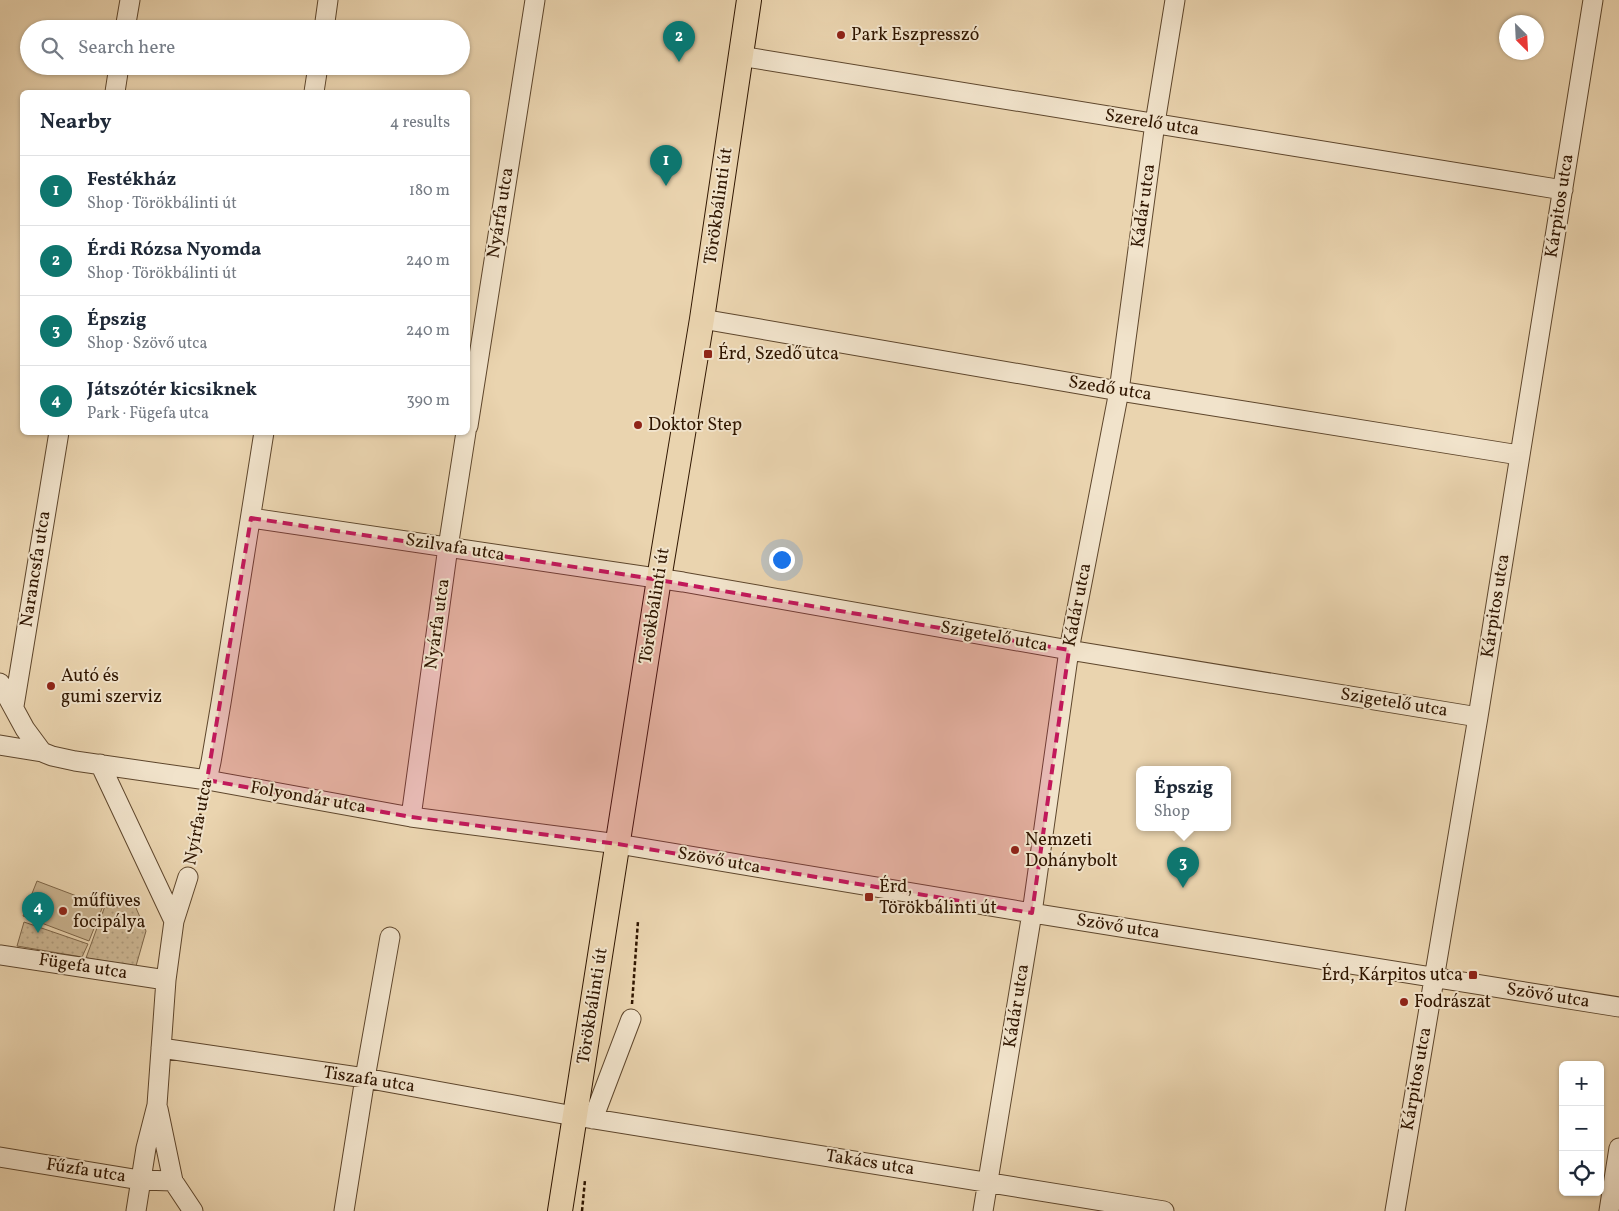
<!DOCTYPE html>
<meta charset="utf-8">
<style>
body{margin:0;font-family:Vollkorn,serif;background:#f6f6f7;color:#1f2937}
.controls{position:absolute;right:15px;bottom:15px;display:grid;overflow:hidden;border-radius:8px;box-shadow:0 1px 4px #0004}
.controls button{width:45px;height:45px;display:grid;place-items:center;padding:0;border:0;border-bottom:1px solid #e0e1e3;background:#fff;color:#1f2937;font:25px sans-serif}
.compass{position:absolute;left:1499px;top:15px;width:45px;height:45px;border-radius:50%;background:#fff;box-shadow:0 1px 4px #0004;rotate:156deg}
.you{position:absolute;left:781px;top:559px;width:18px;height:18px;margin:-12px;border:4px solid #fff;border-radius:50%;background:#1a73e8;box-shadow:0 0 0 8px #1a73e833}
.badge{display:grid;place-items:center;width:32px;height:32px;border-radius:50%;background:#0f766e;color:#fff;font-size:16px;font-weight:700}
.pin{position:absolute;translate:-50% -41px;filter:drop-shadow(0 1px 2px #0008)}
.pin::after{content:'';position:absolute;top:26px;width:18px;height:15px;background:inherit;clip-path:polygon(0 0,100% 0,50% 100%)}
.popup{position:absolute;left:1136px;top:766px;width:95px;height:65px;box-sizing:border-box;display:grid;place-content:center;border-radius:8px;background:#fff;filter:drop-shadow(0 1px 4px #0005);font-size:16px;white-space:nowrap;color:#747a83}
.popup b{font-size:19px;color:#1f2937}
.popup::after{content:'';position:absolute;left:50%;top:100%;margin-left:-10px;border:10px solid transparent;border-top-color:#fff}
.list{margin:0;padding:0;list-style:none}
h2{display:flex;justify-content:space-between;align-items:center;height:65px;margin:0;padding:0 20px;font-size:21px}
h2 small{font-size:16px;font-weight:400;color:#747a83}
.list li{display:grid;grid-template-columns:32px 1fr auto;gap:15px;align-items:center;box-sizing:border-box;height:70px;padding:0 20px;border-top:1px solid #e0e1e3}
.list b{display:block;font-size:19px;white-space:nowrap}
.list p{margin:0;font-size:16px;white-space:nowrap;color:#747a83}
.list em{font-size:16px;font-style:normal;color:#747a83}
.icon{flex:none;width:28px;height:28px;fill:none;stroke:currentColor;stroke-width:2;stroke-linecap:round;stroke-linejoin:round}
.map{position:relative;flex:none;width:1619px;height:1211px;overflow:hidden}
.search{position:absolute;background:#fff;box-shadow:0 1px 4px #0004;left:20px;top:20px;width:450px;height:55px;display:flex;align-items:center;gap:12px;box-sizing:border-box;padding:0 18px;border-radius:28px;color:#747a83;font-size:19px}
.panel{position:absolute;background:#fff;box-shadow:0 1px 4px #0004;left:20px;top:90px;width:450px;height:345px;border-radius:8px}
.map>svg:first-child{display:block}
.grass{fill:url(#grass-dots);stroke:#7d6548}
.garden{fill:#cab491;stroke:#7d6548}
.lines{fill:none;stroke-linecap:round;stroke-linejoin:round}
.minor-casing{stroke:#5e462c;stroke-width:21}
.major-casing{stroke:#301600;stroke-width:26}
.path{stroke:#301600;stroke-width:2.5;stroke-dasharray:4 2.5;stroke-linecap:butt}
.minor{stroke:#f1e3cb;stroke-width:19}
.major{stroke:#ead4af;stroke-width:24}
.marked{fill:#c2185b;fill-opacity:0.2;stroke:#c2185b;stroke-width:4;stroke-dasharray:10 6;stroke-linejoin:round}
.poi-dot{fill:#8f2418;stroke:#f1e3cb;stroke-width:2}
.labels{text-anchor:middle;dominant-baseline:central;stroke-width:4;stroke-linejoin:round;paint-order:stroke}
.poi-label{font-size:18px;fill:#301600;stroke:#f1e3cb;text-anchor:start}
.street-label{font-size:18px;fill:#301600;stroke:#f1e3cb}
</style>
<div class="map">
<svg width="1619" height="1211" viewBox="0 0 1619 1211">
<defs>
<pattern id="grass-dots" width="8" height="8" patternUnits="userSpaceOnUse" patternTransform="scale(1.25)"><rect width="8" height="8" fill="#cab491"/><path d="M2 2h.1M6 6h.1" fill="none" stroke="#ae9a7b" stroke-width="1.8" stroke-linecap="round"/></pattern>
</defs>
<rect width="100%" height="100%" fill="#ead4af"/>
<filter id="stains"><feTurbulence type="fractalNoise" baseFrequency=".004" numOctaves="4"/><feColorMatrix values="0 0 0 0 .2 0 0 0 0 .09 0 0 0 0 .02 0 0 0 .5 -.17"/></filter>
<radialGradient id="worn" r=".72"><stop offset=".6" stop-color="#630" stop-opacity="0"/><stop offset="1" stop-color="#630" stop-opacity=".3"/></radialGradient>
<path class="grass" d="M133 901 146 931 136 966 86 958 105 906Z
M24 922 88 944 82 957 17 946Z"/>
<path class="garden" d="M37 881 103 906 89 941 23 916Z"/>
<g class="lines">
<defs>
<path id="minor" d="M125 29 130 0
M324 29 328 0
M740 56 1563 190
M115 92 119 66
M314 92 318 66
M702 319 1119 391 1519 455
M468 426 535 0
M251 518 683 582 1069 650 1478 717
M0 683 25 729 42 752
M14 706 59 432
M0 745 42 752 52 756 75 761 207 780 411 817 618 844 1032 913 1619 1007
M100 764 174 921
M207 780 211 762 221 703 264 432
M411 817 447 554 466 432
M0 955 166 980
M161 1048 365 1078 563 1114 1164 1211
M158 1109 173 1181 193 1211
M593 1119 631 1019
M0 1157 140 1180 173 1181
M136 1211 146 1148 157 1105 166 980 174 921 188 877
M344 1211 365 1078 390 937
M983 1211 1032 913 1069 650 1119 391 1155 123 1175 0
M1395 1211 1478 717 1593 0
M1609 1211 1619 1148"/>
<path id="major" d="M560 1211 659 579 702 319 749 0"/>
</defs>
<use href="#minor" class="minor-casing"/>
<use href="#major" class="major-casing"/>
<path class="path" d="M191 862 204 796
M632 1004 638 921
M582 1211 585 1180"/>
<use href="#minor" class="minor"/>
<use href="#major" class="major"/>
</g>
<path class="marked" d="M251 518 641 577 1069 650 1032 913 618 844 411 817 207 780Z"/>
<g class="poi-dot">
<circle cx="841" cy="35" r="5"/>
<rect x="703" y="349" width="10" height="10" rx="2.5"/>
<circle cx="638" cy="425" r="5"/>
<circle cx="51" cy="686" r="5"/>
<circle cx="1015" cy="850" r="5"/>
<rect x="864" y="892" width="10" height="10" rx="2.5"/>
<circle cx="63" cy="911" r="5"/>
<rect x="1468" y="970" width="10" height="10" rx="2.5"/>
<circle cx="1404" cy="1002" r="5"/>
</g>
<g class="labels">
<g class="poi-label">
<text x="851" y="35">Park Eszpresszó</text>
<text x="718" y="354">Érd, Szedő utca</text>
<text x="648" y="425">Doktor Step</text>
<text x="61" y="676">Autó és<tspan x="61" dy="21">gumi szerviz</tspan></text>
<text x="1025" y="840">Nemzeti<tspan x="1025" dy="21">Dohánybolt</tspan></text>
<text x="879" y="887">Érd,<tspan x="879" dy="21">Törökbálinti út</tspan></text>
<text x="73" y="901">műfüves<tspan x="73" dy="21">focipálya</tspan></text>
<text x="1463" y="975" text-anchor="end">Érd, Kárpitos utca</text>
<text x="1414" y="1002">Fodrászat</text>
</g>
<g class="street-label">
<text transform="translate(1152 123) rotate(9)">Szerelő utca</text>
<text transform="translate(719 206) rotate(-82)">Törökbálinti út</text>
<text transform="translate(1144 206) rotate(-82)">Kádár utca</text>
<text transform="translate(1560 206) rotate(-81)">Kárpitos utca</text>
<text transform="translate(501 213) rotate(-81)">Nyárfa utca</text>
<text transform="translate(1110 389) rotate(9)">Szedő utca</text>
<text transform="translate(455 548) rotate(9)">Szilvafa utca</text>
<text transform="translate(36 569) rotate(-81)">Narancsfa utca</text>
<text transform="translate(1078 605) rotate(-79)">Kádár utca</text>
<text transform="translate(655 606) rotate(-81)">Törökbálinti út</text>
<text transform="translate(1496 606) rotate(-81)">Kárpitos utca</text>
<text transform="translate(438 624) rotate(-82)">Nyárfa utca</text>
<text transform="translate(994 637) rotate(10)">Szigetelő utca</text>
<text transform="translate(1394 703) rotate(9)">Szigetelő utca</text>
<text transform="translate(308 798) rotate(10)">Folyondár utca</text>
<text transform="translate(199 822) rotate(-79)">Nyírfa utca</text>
<text transform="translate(719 861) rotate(10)">Szövő utca</text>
<text transform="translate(1118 927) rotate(9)">Szövő utca</text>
<text transform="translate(83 967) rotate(9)">Fügefa utca</text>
<text transform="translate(1548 996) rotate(9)">Szövő utca</text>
<text transform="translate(593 1006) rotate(-81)">Törökbálinti út</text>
<text transform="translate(1017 1006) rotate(-81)">Kádár utca</text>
<text transform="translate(1417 1079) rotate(-80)">Kárpitos utca</text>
<text transform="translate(369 1080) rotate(9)">Tiszafa utca</text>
<text transform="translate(870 1163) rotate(9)">Takács utca</text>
<text transform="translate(86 1171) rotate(9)">Fűzfa utca</text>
</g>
</g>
<rect width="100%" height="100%" filter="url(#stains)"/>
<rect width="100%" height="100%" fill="url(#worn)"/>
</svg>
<div class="controls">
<button>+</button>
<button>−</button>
<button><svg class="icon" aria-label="locate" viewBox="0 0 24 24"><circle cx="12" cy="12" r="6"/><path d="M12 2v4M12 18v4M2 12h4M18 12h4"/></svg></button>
</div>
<svg class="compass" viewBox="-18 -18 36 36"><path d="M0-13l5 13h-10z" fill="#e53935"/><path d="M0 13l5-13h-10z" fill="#747a83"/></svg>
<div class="you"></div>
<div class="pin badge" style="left:666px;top:186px">1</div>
<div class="pin badge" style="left:679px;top:62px">2</div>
<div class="pin badge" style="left:1183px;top:888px">3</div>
<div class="popup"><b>Épszig</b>Shop</div>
<div class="pin badge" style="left:38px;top:933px">4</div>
<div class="search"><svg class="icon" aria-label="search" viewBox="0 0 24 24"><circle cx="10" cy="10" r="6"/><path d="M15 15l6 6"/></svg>Search here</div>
<section class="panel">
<h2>Nearby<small>4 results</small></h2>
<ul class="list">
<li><span class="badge">1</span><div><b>Festékház</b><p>Shop · Törökbálinti út</p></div><em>180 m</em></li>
<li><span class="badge">2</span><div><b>Érdi Rózsa Nyomda</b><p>Shop · Törökbálinti út</p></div><em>240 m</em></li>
<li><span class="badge">3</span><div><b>Épszig</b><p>Shop · Szövő utca</p></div><em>240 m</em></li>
<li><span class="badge">4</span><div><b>Játszótér kicsiknek</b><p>Park · Fügefa utca</p></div><em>390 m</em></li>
</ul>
</section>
</div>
